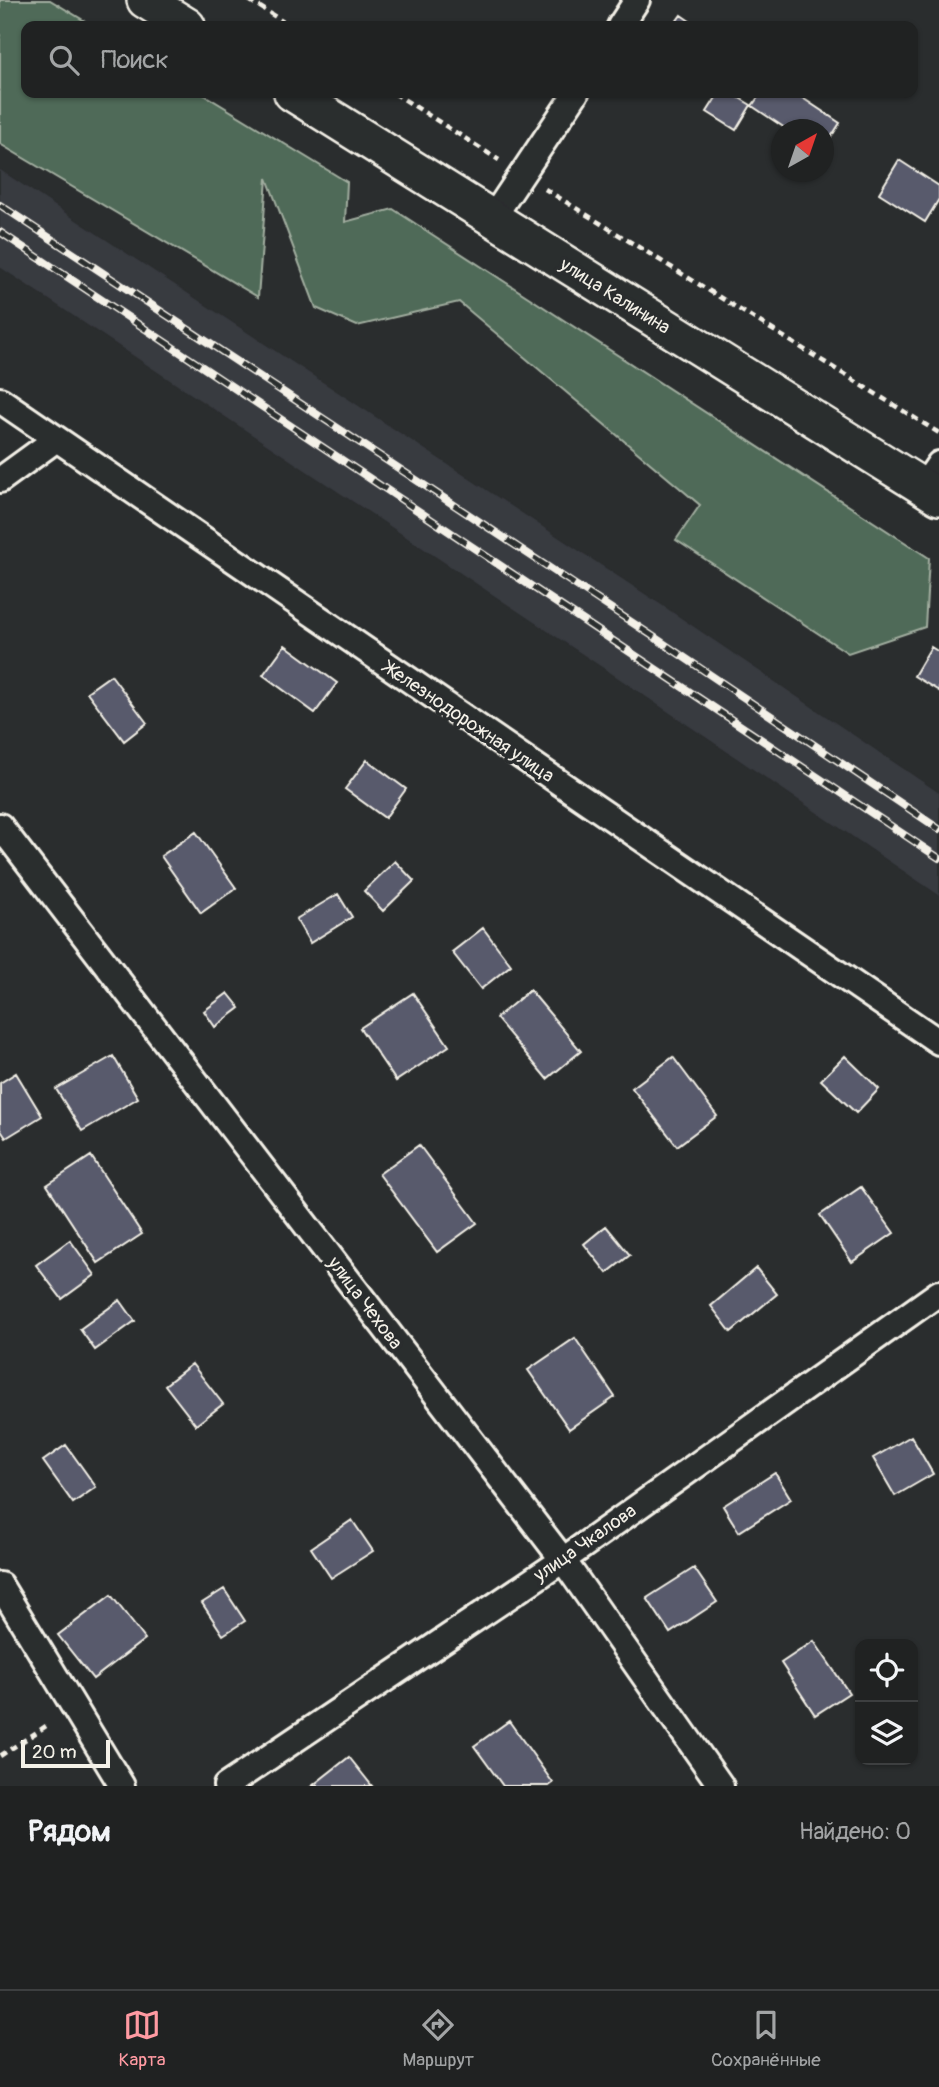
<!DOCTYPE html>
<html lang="ru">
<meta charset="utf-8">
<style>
body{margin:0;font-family:Pangolin,sans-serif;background:#282a2a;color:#f1f3f6}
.controls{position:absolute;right:21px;bottom:21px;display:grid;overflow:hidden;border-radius:14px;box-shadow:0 2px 5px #0004}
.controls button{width:63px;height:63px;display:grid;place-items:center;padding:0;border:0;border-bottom:2px solid #3d3f40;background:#202222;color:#f1f3f6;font:35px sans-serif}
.compass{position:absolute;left:771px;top:119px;width:63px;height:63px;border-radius:50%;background:#202222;box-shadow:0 2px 5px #0004;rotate:40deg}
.scale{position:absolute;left:21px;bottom:18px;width:89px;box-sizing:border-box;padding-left:7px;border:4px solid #f4f1e8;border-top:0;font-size:19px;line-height:24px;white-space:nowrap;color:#f4f1e8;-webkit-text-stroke:5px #2a2d2e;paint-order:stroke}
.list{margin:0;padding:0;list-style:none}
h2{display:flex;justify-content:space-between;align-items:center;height:91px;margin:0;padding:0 28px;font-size:30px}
h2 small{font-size:23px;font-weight:400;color:#a2a4a5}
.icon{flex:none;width:38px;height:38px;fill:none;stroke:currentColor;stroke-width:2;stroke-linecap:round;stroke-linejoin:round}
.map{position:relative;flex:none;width:939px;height:1786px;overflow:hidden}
.search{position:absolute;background:#202222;box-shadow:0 2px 5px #0004;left:21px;right:21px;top:21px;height:77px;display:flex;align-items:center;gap:18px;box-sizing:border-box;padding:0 24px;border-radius:14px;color:#a2a4a5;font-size:26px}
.sheet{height:203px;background:#202222}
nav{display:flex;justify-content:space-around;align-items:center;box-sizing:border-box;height:98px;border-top:2px solid #3d3f40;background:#202222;font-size:19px;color:#a2a4a5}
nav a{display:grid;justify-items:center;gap:4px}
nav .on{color:#ff9aa2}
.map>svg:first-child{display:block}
.built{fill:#383a41}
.green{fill:#506a58;stroke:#a2aea0;stroke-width:2}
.building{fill:#585a6c;stroke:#f4f1e8;stroke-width:2}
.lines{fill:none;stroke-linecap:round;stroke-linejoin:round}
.minor-casing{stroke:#f4f1e8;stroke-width:30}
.secondary-casing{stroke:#f4f1e8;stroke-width:40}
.path{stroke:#f4f1e8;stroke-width:4.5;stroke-dasharray:7 5;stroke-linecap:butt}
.minor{stroke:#2a2d2e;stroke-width:24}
.secondary{stroke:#2a2d2e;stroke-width:35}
.rail-casing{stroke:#f4f1e8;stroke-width:8}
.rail{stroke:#2a2d2e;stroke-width:5;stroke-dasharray:16;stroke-linecap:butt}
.labels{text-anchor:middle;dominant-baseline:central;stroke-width:7;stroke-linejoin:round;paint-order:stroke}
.street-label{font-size:19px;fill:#f4f1e8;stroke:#2a2d2e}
</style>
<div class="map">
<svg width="939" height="1786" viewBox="0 0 939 1786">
<rect width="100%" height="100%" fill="#2a2d2e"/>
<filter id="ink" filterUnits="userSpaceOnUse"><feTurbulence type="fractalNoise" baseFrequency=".0143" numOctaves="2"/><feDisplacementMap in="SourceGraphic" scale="14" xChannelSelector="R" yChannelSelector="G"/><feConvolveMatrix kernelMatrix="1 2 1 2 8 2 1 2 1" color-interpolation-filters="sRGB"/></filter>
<g filter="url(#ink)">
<path class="built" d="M0 170 666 608 939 793V895L620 679 0 267Z"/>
<path class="green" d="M0 0H50L93 26H26V93H201L347 182 345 222 393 209 929 558 925 627 848 653 676 540 700 505 459 302 357 326 316 308 267 178 258 297 0 144Z"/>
<path class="building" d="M681 15 697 26H673Z
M719 93H731L751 105 736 130 707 112Z
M761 93H795L840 123 824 148V130H788L752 106Z
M899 160 939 186V199L925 222 879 193Z
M285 645 337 683 315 713 263 675Z
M931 647 939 652V691L914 676Z
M111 675 147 723 124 741 87 692Z
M367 760 406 789 385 818 345 789Z
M196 832 236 888 201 913 161 856Z
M395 861 414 881 383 911 364 891Z
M338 894 352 917 310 943 296 919Z
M483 928 511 965 481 989 452 952Z
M530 990 581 1051 547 1079 496 1018Z
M228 993 240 1008 215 1027 204 1011Z
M413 993 449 1046 396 1081 360 1028Z
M113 1056 138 1098 82 1131 56 1089Z
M845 1056 879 1089 856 1113 821 1080Z
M673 1057 717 1116 677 1146 632 1088Z
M16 1073 42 1116 6 1138 0 1129V1083Z
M419 1145 477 1223 437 1252 379 1174Z
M91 1156 142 1234 98 1263 47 1185Z
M861 1187 894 1233 852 1262 820 1215Z
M606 1226 630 1255 607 1273 584 1244Z
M70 1240 95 1275 62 1299 36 1265Z
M756 1268 777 1294 731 1332 711 1306Z
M120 1300 135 1321 95 1350 80 1329Z
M575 1338 615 1397 569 1429 528 1370Z
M192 1364 223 1404 196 1425 165 1385Z
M911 1436 933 1474 895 1496 873 1458Z
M66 1445 96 1487 73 1503 43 1461Z
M775 1473 791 1499 739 1532 723 1506Z
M352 1520 373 1551 331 1578 311 1548Z
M694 1568 717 1602 670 1633 647 1598Z
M224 1589 245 1621 223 1635 202 1603Z
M111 1595 145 1639 93 1679 58 1635Z
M814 1641 849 1693 815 1715 781 1663Z
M509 1721 553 1783 549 1786H503L474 1746Z
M349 1757 372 1786H312Z"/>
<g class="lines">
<defs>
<path id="minor" d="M620 26 637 0
M492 219 576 93
M0 400 939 1042
M0 480 55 440
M923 487 939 464
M0 826 563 1560 721 1786
M0 1585 122 1786
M226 1786 563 1560 939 1293"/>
<path id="secondary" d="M145 0 187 26
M292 93 939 497"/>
</defs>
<use href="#minor" class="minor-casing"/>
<use href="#secondary" class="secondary-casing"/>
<path class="path" d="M249 0 290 26
M394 93 499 160
M545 189 939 433
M0 1756 46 1726"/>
<use href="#minor" class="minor"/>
<use href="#secondary" class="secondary"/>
<defs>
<path id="rail" d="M0 205 651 635 939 829
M0 232 939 858"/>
</defs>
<use href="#rail" class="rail-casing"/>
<use href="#rail" class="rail"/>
</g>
</g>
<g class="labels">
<g class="street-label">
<text transform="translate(615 296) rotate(32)">улица Калинина</text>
<text transform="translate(469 722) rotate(34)">Железнодорожная улица</text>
<text transform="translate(365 1303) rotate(53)">улица Чехова</text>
<text transform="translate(585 1543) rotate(-35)">улица Чкалова</text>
</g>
</g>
</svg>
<div class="controls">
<button><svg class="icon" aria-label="locate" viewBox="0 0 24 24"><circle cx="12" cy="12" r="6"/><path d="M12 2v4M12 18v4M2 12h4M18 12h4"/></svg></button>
<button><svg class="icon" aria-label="layers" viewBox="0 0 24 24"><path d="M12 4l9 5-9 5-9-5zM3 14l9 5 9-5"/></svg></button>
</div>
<svg class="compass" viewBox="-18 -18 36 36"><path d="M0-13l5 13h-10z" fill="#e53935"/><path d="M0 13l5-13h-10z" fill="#a2a4a5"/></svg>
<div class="scale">20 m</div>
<div class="search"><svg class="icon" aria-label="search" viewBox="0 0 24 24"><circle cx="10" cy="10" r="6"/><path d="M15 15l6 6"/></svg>Поиск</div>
</div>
<section class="sheet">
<h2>Рядом<small>Найдено: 0</small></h2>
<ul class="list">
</ul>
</section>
<nav>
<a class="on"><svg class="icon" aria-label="map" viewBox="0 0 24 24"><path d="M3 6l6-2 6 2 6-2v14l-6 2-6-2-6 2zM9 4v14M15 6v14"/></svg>Карта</a>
<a><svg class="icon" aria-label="directions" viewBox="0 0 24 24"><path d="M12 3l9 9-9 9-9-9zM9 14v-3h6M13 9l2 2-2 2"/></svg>Маршрут</a>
<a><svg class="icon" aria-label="saved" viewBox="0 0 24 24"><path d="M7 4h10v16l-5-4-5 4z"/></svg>Сохранённые</a>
</nav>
